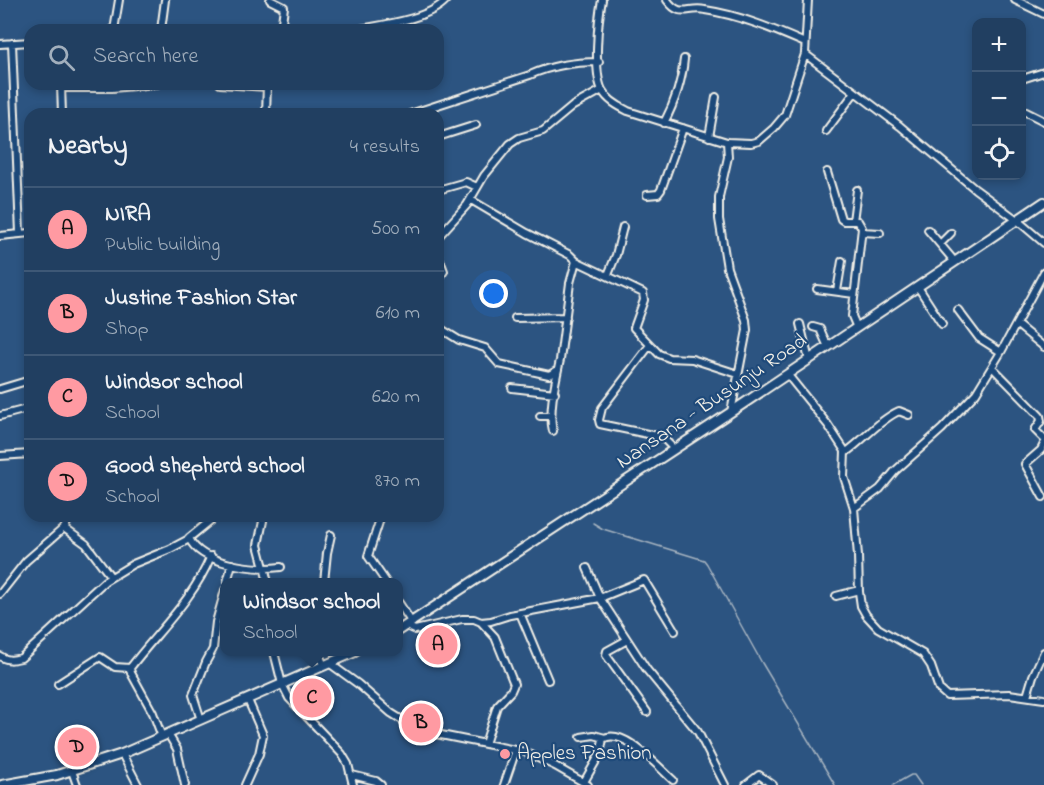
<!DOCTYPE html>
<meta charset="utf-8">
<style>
body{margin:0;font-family:"Indie Flower",sans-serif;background:#294667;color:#f1f3f6}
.controls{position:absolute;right:18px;top:18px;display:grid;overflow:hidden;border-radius:12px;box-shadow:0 3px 9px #0003}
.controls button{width:54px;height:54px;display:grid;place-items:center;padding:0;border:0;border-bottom:2px solid #3e5876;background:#213f61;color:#f1f3f6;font:30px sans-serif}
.you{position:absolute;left:494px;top:294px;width:21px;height:21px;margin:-15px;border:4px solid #fff;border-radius:50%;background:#1a73e8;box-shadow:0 0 0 9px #1a73e833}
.badge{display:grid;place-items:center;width:39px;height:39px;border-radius:50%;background:#ff9aa2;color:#111;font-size:20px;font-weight:700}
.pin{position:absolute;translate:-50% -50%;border:3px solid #fff;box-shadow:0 2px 6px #0006}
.popup{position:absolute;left:220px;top:578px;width:183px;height:78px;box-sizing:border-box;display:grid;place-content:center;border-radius:12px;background:#213f61;filter:drop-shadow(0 2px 4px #0005);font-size:20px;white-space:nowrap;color:#a2afbd}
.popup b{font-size:22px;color:#f1f3f6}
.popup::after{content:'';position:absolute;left:50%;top:100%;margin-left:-12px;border:12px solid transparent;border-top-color:#213f61}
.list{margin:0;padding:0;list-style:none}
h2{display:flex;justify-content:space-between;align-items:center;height:78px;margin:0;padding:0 24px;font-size:26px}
h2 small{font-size:20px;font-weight:400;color:#a2afbd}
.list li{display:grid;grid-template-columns:39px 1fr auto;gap:18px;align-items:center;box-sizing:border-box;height:84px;padding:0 24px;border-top:2px solid #3e5876}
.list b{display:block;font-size:22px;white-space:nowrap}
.list p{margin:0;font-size:20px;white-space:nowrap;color:#a2afbd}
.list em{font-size:20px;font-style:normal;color:#a2afbd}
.icon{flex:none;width:33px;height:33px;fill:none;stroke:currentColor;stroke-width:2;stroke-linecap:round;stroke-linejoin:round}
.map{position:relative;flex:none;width:1044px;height:785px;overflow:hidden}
.search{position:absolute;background:#213f61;box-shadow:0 3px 9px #0003;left:24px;top:24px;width:420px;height:66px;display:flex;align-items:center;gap:15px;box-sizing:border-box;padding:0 21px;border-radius:18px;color:#a2afbd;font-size:22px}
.panel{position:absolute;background:#213f61;box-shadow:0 3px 9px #0003;left:24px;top:108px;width:420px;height:414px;border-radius:18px}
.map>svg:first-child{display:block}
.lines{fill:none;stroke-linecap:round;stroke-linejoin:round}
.stream{stroke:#a7b4c0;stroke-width:1.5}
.minor-casing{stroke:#f4f1e8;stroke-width:10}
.major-casing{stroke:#f4f1e8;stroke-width:12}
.minor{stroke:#1f4a7a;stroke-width:6}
.major{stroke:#1f4a7a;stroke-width:8}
.poi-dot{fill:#ff9aa2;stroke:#1f4a7a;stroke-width:2}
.labels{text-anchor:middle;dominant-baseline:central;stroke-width:4.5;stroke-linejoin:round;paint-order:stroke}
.street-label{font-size:21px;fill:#f4f1e8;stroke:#1f4a7a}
.poi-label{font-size:21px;fill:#f4f1e8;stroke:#1f4a7a;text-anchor:start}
</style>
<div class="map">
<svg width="1044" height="785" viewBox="0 0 1044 785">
<rect width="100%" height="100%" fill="#2c5481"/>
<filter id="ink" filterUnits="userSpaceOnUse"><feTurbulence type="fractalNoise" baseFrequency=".0167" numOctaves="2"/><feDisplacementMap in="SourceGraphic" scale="12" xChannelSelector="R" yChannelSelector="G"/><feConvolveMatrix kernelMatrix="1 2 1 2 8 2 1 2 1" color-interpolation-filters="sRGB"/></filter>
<g filter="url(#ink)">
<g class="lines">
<path class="stream" d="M593 523 603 529 704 560 707 564 762 663 835 785
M893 785 911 775H914L921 785"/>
<defs>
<path id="minor" d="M270 0 284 7 281 30
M602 0C598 20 593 72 602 90 607 100 618 106 628 111L727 142 728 157 719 197V219L727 268 746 320 747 330 731 412
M667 0C681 19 688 6 705 10 739 15 773 29 805 43
M1015 0 1044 14
M114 30 119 0
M161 30 165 0
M354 30C380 25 428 20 446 0
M12 43 20 233
M0 44 30 42
M805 54 900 126 975 189 1017 220 1044 243
M1022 79 1044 72
M220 84 267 87
M61 85 62 114
M61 88H112L157 84
M1022 110 1044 121
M266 114 267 85
M410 114 530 75C552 65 574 62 599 62
M664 123C675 102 682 82 684 59
M826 131 855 92
M438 137 476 125
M709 137 716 97
M727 142 751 143 759 141 774 128 785 115 805 54 808 0
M827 172 841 219 844 221H858L862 228 852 316 857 328
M438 190 466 182 477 187
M647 195 658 194 661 190 683 128
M471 200 527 233 570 255 576 261 643 293 644 300 634 328 659 354 669 358 692 359 738 374
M853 221 857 190
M928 230 955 262
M862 232 880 233
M0 236 30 233
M438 237 467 205 484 176 510 144 519 138 543 131 573 106 602 90
M940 244 951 233
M438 255 444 271 438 280
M608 275 616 255 623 227
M918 287 942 324
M817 289 854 294
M837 291 842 261
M958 310 979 338 1001 352
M515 318 566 317
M800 324 809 360
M1016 324 1044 347
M438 327 459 340 485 348 499 364 549 375 556 371
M813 327 820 329 828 347
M650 345 602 408 599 420 600 424 662 437 674 449
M992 367 1040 416 1041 421 1035 430 1044 439
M787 374 828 425 845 451 844 477 854 508 858 556 859 592 861 606 866 615 878 628 923 654 931 666 939 689 947 696 1009 694 1044 699
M512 388 555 393
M0 389 30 380
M0 416 23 410
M540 416H551
M553 431C548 411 556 379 560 360L570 283 576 261
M845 453C864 440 879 420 899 411L909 415
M0 456 30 454
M1043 497 1025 464 1041 450 1044 444
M854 508 880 489 895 471 942 429 976 393 1001 352 1044 272
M216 516 189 538C201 565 255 570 281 567
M381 516 368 556 386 582
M263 521 258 545 268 582
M64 528 86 544 111 577
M587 568 600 598 644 580 675 631
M227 582 232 564
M324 582 327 553 331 535
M0 594 26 561 64 528 71 516
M836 596 859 590
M399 603 412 623
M520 613 548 680
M481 622 495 637 514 684 511 691 497 706 485 744
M406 626 415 630 462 619H474L481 622 491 621 510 615 600 598 647 670 698 732 725 785
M627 640 607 651 606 655 647 712
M274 652 282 684 289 698 342 754 348 764 353 785
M318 652 324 666
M0 656C7 661 13 660 21 658L105 581 133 564 170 549 189 539
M329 663 358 684 391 713 415 728 436 734 525 752 555 766 588 785
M58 684 100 657 115 667 130 668
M1027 696 1033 676 1044 652
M201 720 193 695 206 662 213 649 216 622 225 590
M168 734 177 749 185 785
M162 737 153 713 131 673 130 668C158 631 193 600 211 556
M581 737 594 735 605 738
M122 754 138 785
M72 771 77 785
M352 775 376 781 381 785
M584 782 600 754 603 739C623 726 659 768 673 780
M245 785 259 754 263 735 248 700
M504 785 516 750
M746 785 759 775 773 785"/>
<path id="major" d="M399 630 731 412 1044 202
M2 785 57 775 122 754 355 652"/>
</defs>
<use href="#minor" class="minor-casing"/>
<use href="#major" class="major-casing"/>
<use href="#minor" class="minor"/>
<use href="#major" class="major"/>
</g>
</g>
<circle class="poi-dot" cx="505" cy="754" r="6"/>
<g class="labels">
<g class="street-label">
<text transform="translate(712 402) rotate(-34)">Nansana - Busunju Road</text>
</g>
<g class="poi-label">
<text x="517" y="754">Apples Fashion</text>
</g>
</g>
</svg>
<div class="controls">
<button>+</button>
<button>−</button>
<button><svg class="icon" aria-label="locate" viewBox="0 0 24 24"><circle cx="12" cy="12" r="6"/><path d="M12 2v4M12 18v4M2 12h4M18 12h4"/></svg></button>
</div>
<div class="you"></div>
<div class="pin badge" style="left:438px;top:645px">A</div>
<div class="pin badge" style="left:421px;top:723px">B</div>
<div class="pin badge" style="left:312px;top:698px">C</div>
<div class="popup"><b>Windsor school</b>School</div>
<div class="pin badge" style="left:77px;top:747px">D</div>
<div class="search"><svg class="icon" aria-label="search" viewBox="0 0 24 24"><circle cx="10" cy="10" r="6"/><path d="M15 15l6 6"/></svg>Search here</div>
<section class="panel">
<h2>Nearby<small>4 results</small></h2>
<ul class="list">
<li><span class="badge">A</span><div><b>NIRA</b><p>Public building</p></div><em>500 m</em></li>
<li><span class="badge">B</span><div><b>Justine Fashion Star</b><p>Shop</p></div><em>610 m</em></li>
<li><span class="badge">C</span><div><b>Windsor school</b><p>School</p></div><em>620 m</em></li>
<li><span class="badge">D</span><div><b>Good shepherd school</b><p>School</p></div><em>870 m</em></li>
</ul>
</section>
</div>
